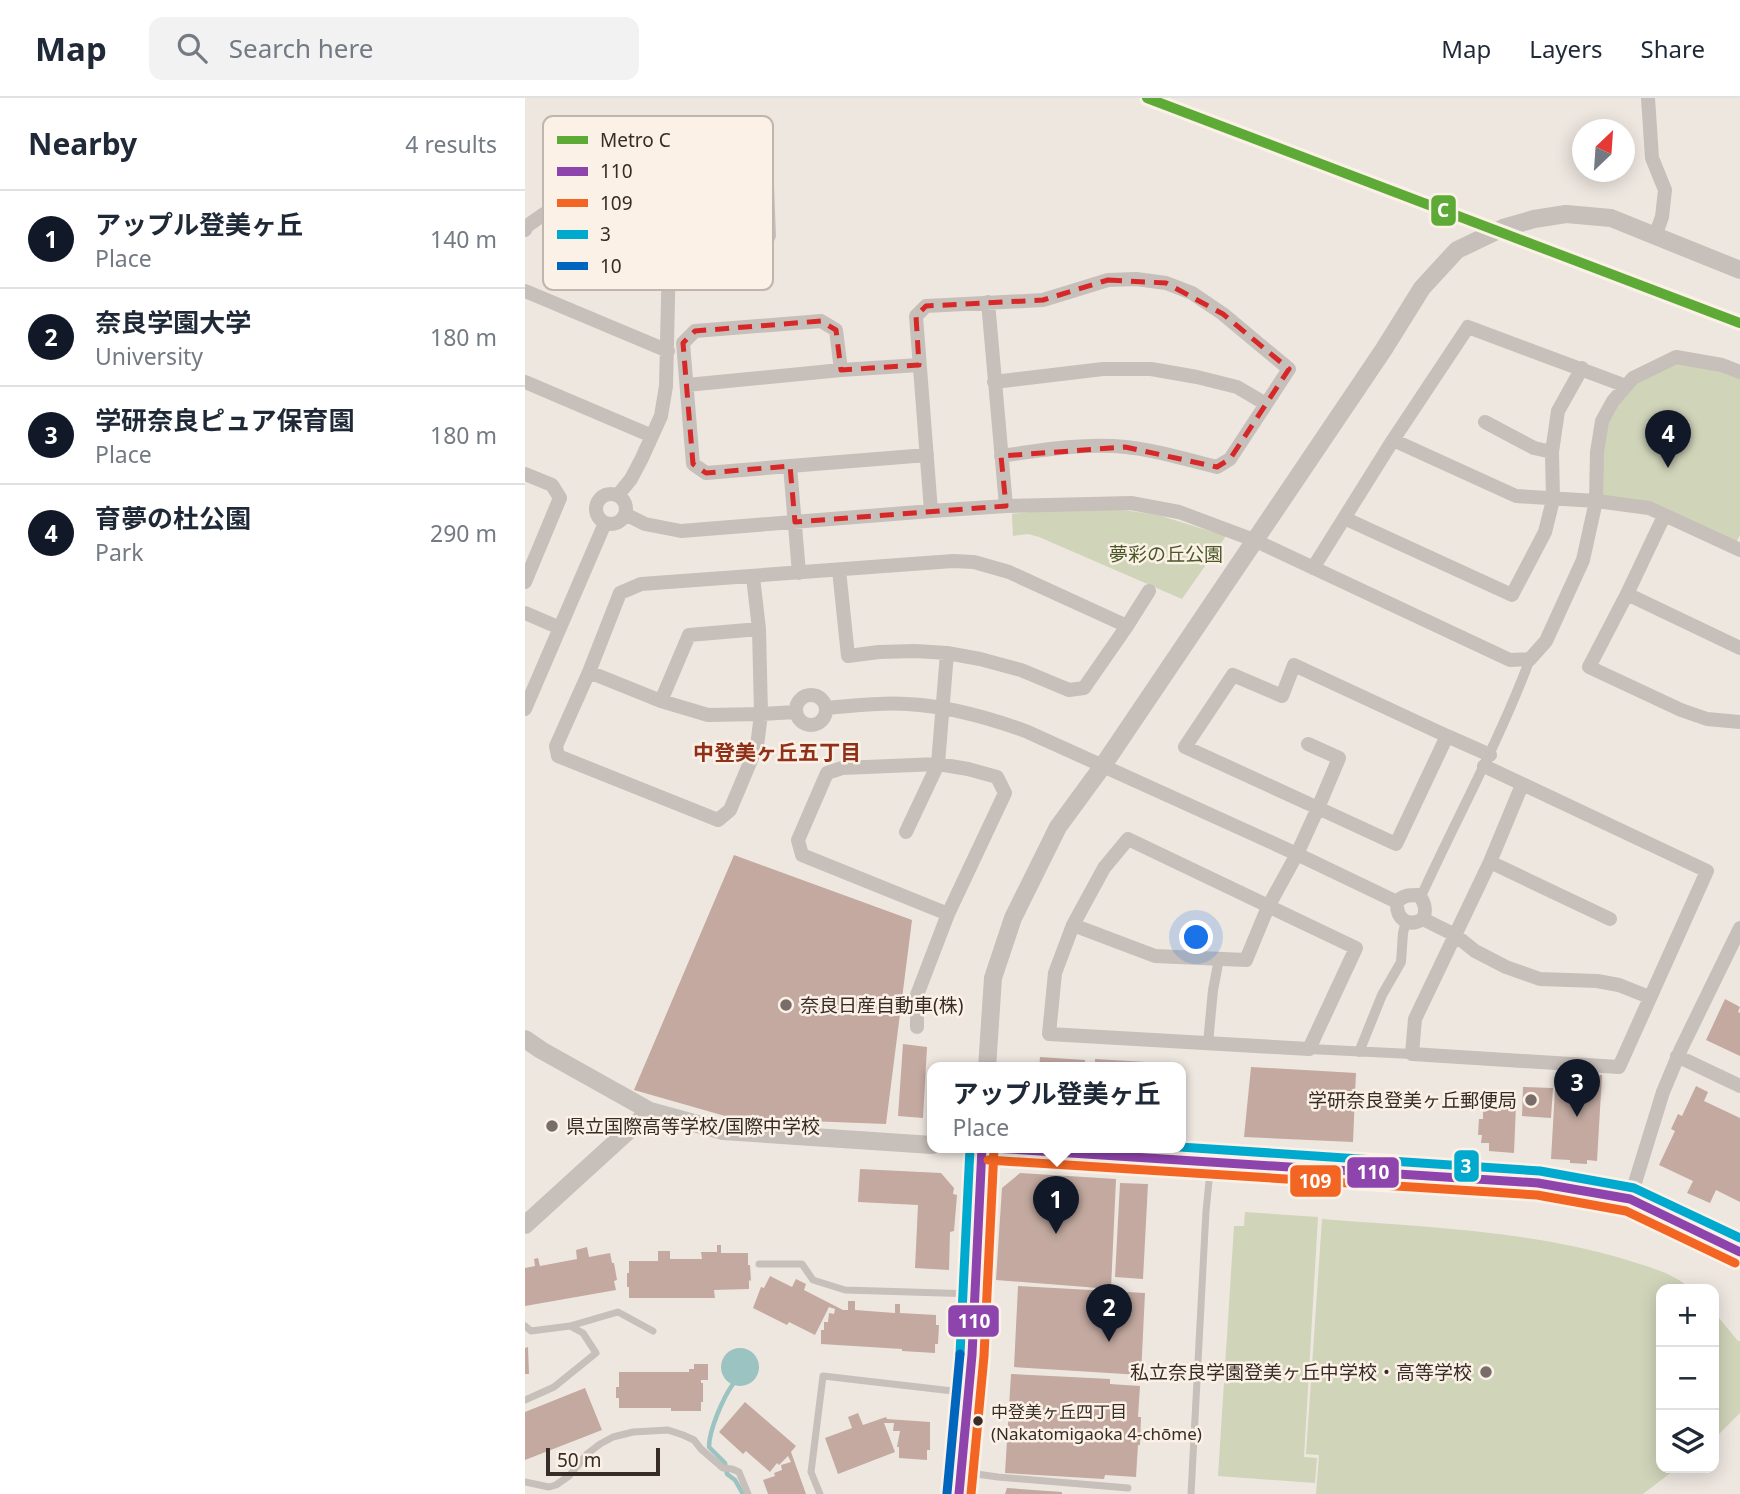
<!DOCTYPE html>
<meta charset="utf-8">
<style>
body{margin:0;font-family:"Noto Sans","Noto Sans JP",sans-serif;background:#f2f2f3;color:#1f2937}
.controls{position:absolute;right:21px;bottom:21px;display:grid;overflow:hidden;border-radius:14px;box-shadow:0 4px 18px #0003}
.controls button{width:63px;height:63px;display:grid;place-items:center;padding:0;border:0;border-bottom:2px solid #e0e1e3;background:#fff;color:#1f2937;font:35px sans-serif}
.compass{position:absolute;left:1047px;top:21px;width:63px;height:63px;border-radius:50%;background:#fff;box-shadow:0 4px 18px #0003;rotate:25deg}
.scale{position:absolute;left:21px;bottom:18px;width:114px;box-sizing:border-box;padding-left:7px;border:4px solid #382c27;border-top:0;font-size:19px;line-height:24px;white-space:nowrap;color:#382c27;-webkit-text-stroke:5px #fbf1e7;paint-order:stroke}
.you{position:absolute;left:672px;top:840px;width:24px;height:24px;margin:-18px;border:5px solid #fff;border-radius:50%;background:#1a73e8;box-shadow:0 0 0 10px #1a73e833}
.badge{display:grid;place-items:center;width:46px;height:46px;border-radius:50%;background:#111827;color:#fff;font-size:23px;font-weight:700}
.pin{position:absolute;translate:-50% -58px;filter:drop-shadow(0 2px 4px #0008)}
.pin::after{content:'';position:absolute;top:37px;width:24px;height:21px;background:inherit;clip-path:polygon(0 0,100% 0,50% 100%)}
.popup{position:absolute;left:402px;top:964px;width:259px;height:91px;box-sizing:border-box;display:grid;place-content:center;border-radius:14px;background:#fff;filter:drop-shadow(0 2px 5px #0005);font-size:23px;white-space:nowrap;color:#747a83}
.popup b{font-size:26px;color:#1f2937}
.popup::after{content:'';position:absolute;left:50%;top:100%;margin-left:-14px;border:14px solid transparent;border-top-color:#fff}
.list{margin:0;padding:0;list-style:none}
h2{display:flex;justify-content:space-between;align-items:center;height:91px;margin:0;padding:0 28px;font-size:30px}
h2 small{font-size:23px;font-weight:400;color:#747a83}
.list li{display:grid;grid-template-columns:46px 1fr auto;gap:21px;align-items:center;box-sizing:border-box;height:98px;padding:0 28px;border-top:2px solid #e0e1e3}
.list b{display:block;font-size:26px;white-space:nowrap}
.list p{margin:0;font-size:23px;white-space:nowrap;color:#747a83}
.list em{font-size:23px;font-style:normal;color:#747a83}
.icon{flex:none;width:38px;height:38px;fill:none;stroke:currentColor;stroke-width:2;stroke-linecap:round;stroke-linejoin:round}
.map{position:relative;flex:none;width:1215px;height:1396px;overflow:hidden}
header{display:flex;align-items:center;gap:42px;box-sizing:border-box;height:98px;padding:0 35px;background:#fff;border-bottom:2px solid #e0e1e3}
header strong{font-size:33px}
nav{display:flex;gap:38px;margin-inline-start:auto;font-size:24px}
.search{width:490px;height:63px;background:#f2f2f3;display:flex;align-items:center;gap:18px;box-sizing:border-box;padding:0 24px;border-radius:14px;color:#747a83;font-size:26px}
main{display:flex}
aside{flex:1;background:#fff}
.map>svg:first-child{display:block}
.green{fill:#d0d4b9}
.water{fill:#9ac3c1}
.lines{fill:none;stroke-linecap:round;stroke-linejoin:round}
.stream{stroke:#9ac3c1;stroke-width:4.5}
.building{fill:#c3a9a0}
.service{stroke:#c7bfb9;stroke-width:7}
.pedestrian{stroke:#c7bfb9;stroke-width:10}
.minor{stroke:#c7bfb9;stroke-width:14}
.tertiary{stroke:#c7bfb9;stroke-width:18}
.bus-1-casing{stroke:#fbf1e7;stroke-width:14}
.bus-2-casing{stroke:#fbf1e7;stroke-width:14}
.bus-3-casing{stroke:#fbf1e7;stroke-width:14}
.bus-4-casing{stroke:#fbf1e7;stroke-width:14}
.bus-1{stroke:#8e44ad;stroke-width:9}
.bus-2{stroke:#f26522;stroke-width:9}
.bus-3{stroke:#00a9ce;stroke-width:9}
.bus-4{stroke:#0065bd;stroke-width:9}
.metro-1-casing{stroke:#fbf1e7;stroke-width:16}
.metro-1{stroke:#5eaa37;stroke-width:10}
.marked{fill:none;stroke:#d62828;stroke-width:5;stroke-dasharray:14 9;stroke-linejoin:round}
.poi-dot{fill:#786d68;stroke:#fbf1e7;stroke-width:2.5}
.bus-dot{fill:#382c27;stroke:#fbf1e7;stroke-width:2.5}
.labels{text-anchor:middle;dominant-baseline:central;stroke-width:5;stroke-linejoin:round;paint-order:stroke}
.bus-label{font-size:17px;fill:#382c27;stroke:#fbf1e7;text-anchor:start}
.park-label{font-size:19px;fill:#495928;stroke:#fbf1e7}
.poi-label{font-size:19px;fill:#382c27;stroke:#fbf1e7;text-anchor:start}
.neighbourhood-label{font-size:21px;font-weight:bold;fill:#8f3018;stroke:#fbf1e7}
.key{fill:#fbf1e7;stroke:#c0b6ad;stroke-width:2}
.key-label{font-size:19px;fill:#382c27}
.line-badge{stroke:#fbf1e7;stroke-width:2.5}
.badge-label{font-size:19px;text-anchor:middle;font-weight:bold;fill:#fff}
</style>
<header>
<strong>Map</strong>
<div class="search"><svg class="icon" aria-label="search" viewBox="0 0 24 24"><circle cx="10" cy="10" r="6"/><path d="M15 15l6 6"/></svg>Search here</div>
<nav><a>Map</a><a>Layers</a><a>Share</a></nav>
</header>
<main>
<aside>
<h2>Nearby<small>4 results</small></h2>
<ul class="list">
<li><span class="badge">1</span><div><b>アップル登美ヶ丘</b><p>Place</p></div><em>140 m</em></li>
<li><span class="badge">2</span><div><b>奈良学園大学</b><p>University</p></div><em>180 m</em></li>
<li><span class="badge">3</span><div><b>学研奈良ピュア保育園</b><p>Place</p></div><em>180 m</em></li>
<li><span class="badge">4</span><div><b>育夢の杜公園</b><p>Park</p></div><em>290 m</em></li>
</ul>
</aside>
<div class="map">
<svg width="1215" height="1396" viewBox="0 0 1215 1396">
<rect width="100%" height="100%" fill="#eee7e0"/>
<path class="green" d="M1151 259 1215 274V437L1209 449 1139 418 1071 403 1077 323 1108 280Z
M542 410H585L633 417 701 438 657 501 514 439 503 436 488 438 487 416Z
M720 1114 793 1119 779 1359 792 1360 790 1385 693 1378 709 1128H719Z
M797 1121C898 1129 1000 1132 1099 1161 1121 1168 1149 1175 1166 1191H1136V1370H1152L1118 1396H791L794 1357 781 1356Z
M1189 1214 1213 1243H1215V1315L1189 1341Z"/>
<path class="water" d="M196 1269a19 19 0 1 1 38 0a19 19 0 1 1-38 0Z"/>
<g class="lines">
<path class="stream" d="M208 1286C198 1300 184 1332 184 1349L200 1365 202 1376 210 1382 218 1396"/>
</g>
<path class="building" d="M209 757 387 822 361 1026 207 1020 109 992Z
M1200 901 1215 909 1213 914 1215 915V958L1181 942Z
M378 946 402 949 398 1020 373 1018Z
M515 959 560 962V970H514Z
M570 961 655 966V970H570Z
M726 969 831 975 828 1044 719 1039Z
M1031 974 1077 977 1072 1063 1062 1062V1066L1045 1065V1062L1026 1061Z
M1171 988 1183 994 1179 1003 1215 1020V1104L1191 1092 1185 1105 1162 1095 1168 1083 1134 1067 1150 1033 1146 1031 1153 1016 1157 1018Z
M998 989 1028 990 1026 1020 997 1018Z
M958 1005 991 1007 989 1055 964 1053V1045H956L957 1037H953L954 1021H958Z
M335 1071 416 1075 429 1090 428 1096 432 1097 429 1133 425 1134 424 1172 390 1170 393 1107 333 1104Z
M495 1075 591 1081 586 1191 471 1182 477 1090Z
M595 1085 623 1086 618 1181 590 1179Z
M192 1147H196V1155H223V1167H225L226 1183 224 1182V1191L189 1192 190 1200H104V1189H102V1175H104V1163H133V1153H145V1161H177L176 1154H192Z
M62 1149 64 1159 85 1155 87 1165H89L92 1182 89 1183 91 1192 0 1208V1170L10 1168 9 1161 13 1160 15 1168 52 1161 51 1152Z
M245 1178 267 1189 271 1181 281 1186 279 1192 318 1212H323V1203H330V1212L370 1215V1206H375V1215L411 1217V1227H414L413 1246H410V1255L377 1253V1251L296 1246V1232H299V1224H303L304 1215 309 1216 310 1211 304 1209 290 1237 264 1224 262 1227 228 1210 236 1189 239 1190Z
M493 1188 620 1195 616 1277 489 1269Z
M3 1249 4 1276H0V1250Z
M169 1266H183V1282H176V1285H178V1304H176V1313H146V1310H94V1300H91V1289H94V1274H164V1271H169Z
M486 1276 585 1281V1286L615 1288 613 1319H616L615 1347H613L611 1379 580 1377 579 1381 480 1375Z
M60 1290 77 1332 0 1362V1314Z
M220 1304 271 1348 266 1354 281 1396H243L238 1382 250 1378 249 1375 257 1372 256 1367 266 1364 263 1358 254 1367 252 1365 245 1374 221 1353 218 1356 194 1334Z
M333 1315 338 1327 361 1319 362 1321 405 1324V1352H402V1362L374 1360V1349H372L375 1333H368L369 1325H359L370 1354 313 1376 300 1340 327 1330 323 1319Z
M482 1390 537 1394V1396H480Z"/>
<g class="lines">
<path class="service" d="M234 1166H277L288 1182 320 1192 450 1196
M0 1228 6 1233 45 1228 58 1235 71 1255 29 1289 0 1302
M45 1228 93 1214 128 1233
M437 1374 473 1379 603 1390
M0 1384 24 1389 31 1387 44 1378 62 1356 75 1346 88 1339 108 1334 143 1332 158 1337 169 1342 176 1351 198 1370 207 1371 214 1374 223 1396
M295 1396 286 1374 298 1278 419 1292 443 1294
M666 1396 681 1113 686 1064"/>
<path class="pedestrian" d="M894 797 898 794C934 716 975 641 1005 561
M683 945 688 892 694 861
M784 951 887 956
M834 954 857 897 876 864 878 835 881 823"/>
<path class="minor" d="M1123 0 1127 60 1140 92 1137 119 1130 138
M0 132 2 128 19 116 117 159 234 150 244 138 242 87 231 79 107 90 95 97 78 141
M0 193 143 253
M463 204 481 408
M0 284 127 338
M469 284 578 271H626L672 279 712 289 741 306
M162 287 316 272 394 267
M960 324 1009 350 1027 354
M868 342 991 398 1071 403 1124 410 1215 452
M265 368 402 357
M0 376 27 387 35 400 0 484
M71 411a15 15 0 1 1 30 0a15 15 0 1 1-30 0Z
M93 397 106 381 117 360 136 318 141 288 144 158
M406 413 391 218 401 208 518 202 583 182 611 181 641 185 667 195 698 216 764 271 705 361 692 369C662 362 632 352 601 349 559 345 517 352 476 358
M100 416 120 426 156 433 406 413 481 408 606 405 654 414 729 442 985 562 1005 561 1021 543 1058 462 1071 403 1072 354 1077 323 1088 303 1108 280 1151 259 1197 267 1215 274
M1139 418 1102 496 1064 569 1156 612 1182 621 1215 624
M819 420 987 497 1020 434 1028 402 1027 354 1033 313 1057 270
M788 470 868 342 943 229 1101 288
M314 472 323 558 354 554 390 553 422 555 455 561 496 572 544 592 559 590 602 528
M274 475 265 368 181 375 168 366 158 245 170 233 296 223 311 232 316 272
M228 479 234 531 236 616 232 648 205 712 193 722 33 658 31 648 64 574 95 495 116 486 428 463 449 464 484 474 602 528 624 493
M1102 496 1215 550
M0 515 35 530
M64 574 136 603 183 617 236 616 270 614
M271 612a15 15 0 1 1 30 0a15 15 0 1 1-30 0Z
M136 603 164 537 234 531
M301 610C328 608 356 604 382 606 424 608 465 620 503 634L772 756 872 804C878 797 884 797 894 797 900 805 902 812 898 821L930 837 950 853 981 869 1015 881 1072 883 1094 887 1124 899
M0 611 80 425
M783 646 814 660 793 710 660 649 708 577 757 598 769 567 922 638
M959 668 1182 773 1094 969 887 956 890 921 965 764 997 687
M381 734 413 666 422 555
M603 741 831 850 784 951 524 936 530 875 548 827 579 770Z
M965 764 1085 821
M872 804C871 821 883 830 898 821
M548 827 630 858 721 862 743 809 772 756 793 710 871 746 922 638 965 657
M392 929V897L423 816 480 695 472 679 443 671 413 666 317 670 302 675 273 742 277 757 423 816
M1152 958 1215 988
M1105 1101 1138 994 1156 951 1215 830"/>
<path class="tertiary" d="M0 941 16 952 125 1013 198 1033 407 1047
M462 970 468 880 488 820 533 729 577 669 859 251 897 190 932 152 978 130 1009 121 1041 116 1086 120 1215 172
M464 1050 686 1063 1013 1085 1105 1101 1215 1154
M0 1127 125 1013
M434 1396 447 1257 457 1050"/>
<defs>
<path id="bus-1" d="M468 1050 1013 1085 1105 1101 1215 1154
M434 1396 447 1257 457 1050"/>
<path id="bus-2" d="M463 1062 1012 1097 1101 1113 1210 1165
M446 1396 459 1258 469 1051"/>
<path id="bus-3" d="M655 1049 1015 1073 1109 1090 1215 1140
M435 1256 445 1050"/>
<path id="bus-4" d="M422 1395 435 1256"/>
</defs>
<use href="#bus-1" class="bus-1-casing"/>
<use href="#bus-2" class="bus-2-casing"/>
<use href="#bus-3" class="bus-3-casing"/>
<use href="#bus-4" class="bus-4-casing"/>
<use href="#bus-1" class="bus-1"/>
<use href="#bus-2" class="bus-2"/>
<use href="#bus-3" class="bus-3"/>
<use href="#bus-4" class="bus-4"/>
<defs>
<path id="metro-1" d="M622 0 1215 225"/>
</defs>
<use href="#metro-1" class="metro-1-casing"/>
<use href="#metro-1" class="metro-1"/>
</g>
<path class="marked" d="M583 182 641 185 698 216 764 271 705 361 692 369 600 349 476 358 481 408 270 424 265 368 181 375 168 366 158 245 170 233 296 223 311 232 316 272 394 267 391 218 401 208 518 202Z"/>
<g class="poi-dot">
<circle cx="261" cy="907" r="7"/>
<circle cx="1006" cy="1002" r="7"/>
<circle cx="27" cy="1028" r="7"/>
<circle cx="961" cy="1274" r="7"/>
</g>
<circle class="bus-dot" cx="453" cy="1323" r="6"/>
<g class="labels">
<g class="bus-label">
<text x="466" y="1313">中登美ヶ丘四丁目<tspan x="466" dy="22">(Nakatomigaoka 4-chōme)</tspan></text>
</g>
<g class="park-label">
<text x="641" y="456">夢彩の丘公園</text>
</g>
<g class="poi-label">
<text x="275" y="907">奈良日産自動車(株)</text>
<text x="992" y="1002" text-anchor="end">学研奈良登美ヶ丘郵便局</text>
<text x="41" y="1028">県立国際高等学校/国際中学校</text>
<text x="947" y="1274" text-anchor="end">私立奈良学園登美ヶ丘中学校・高等学校</text>
</g>
<g class="neighbourhood-label">
<text x="252" y="654">中登美ヶ丘五丁目</text>
</g>
</g>
<rect x="18" y="18" width="230" height="174" rx="10" class="key"/>
<rect x="32" y="38" width="31" height="8" fill="#5eaa37"/>
<rect x="32" y="69" width="31" height="9" fill="#8e44ad"/>
<rect x="32" y="101" width="31" height="8" fill="#f26522"/>
<rect x="32" y="132" width="31" height="9" fill="#00a9ce"/>
<rect x="32" y="164" width="31" height="8" fill="#0065bd"/>
<g class="key-label">
<text x="75" y="49">Metro C</text>
<text x="75" y="80">110</text>
<text x="75" y="112">109</text>
<text x="75" y="143">3</text>
<text x="75" y="175">10</text>
</g>
<g class="line-badge">
<rect x="905" y="96" width="27" height="33" rx="7" fill="#5eaa37"/>
<rect x="928" y="1051" width="27" height="34" rx="7" fill="#00a9ce"/>
<rect x="821" y="1058" width="54" height="33" rx="7" fill="#8e44ad"/>
<rect x="764" y="1066" width="53" height="34" rx="7" fill="#f26522"/>
<rect x="422" y="1206" width="53" height="34" rx="7" fill="#8e44ad"/>
</g>
<g class="badge-label">
<text x="918" y="119">C</text>
<text x="941" y="1075">3</text>
<text x="848" y="1081">110</text>
<text x="790" y="1090">109</text>
<text x="449" y="1230">110</text>
</g>
</svg>
<div class="controls">
<button>+</button>
<button>−</button>
<button><svg class="icon" aria-label="layers" viewBox="0 0 24 24"><path d="M12 4l9 5-9 5-9-5zM3 14l9 5 9-5"/></svg></button>
</div>
<svg class="compass" viewBox="-18 -18 36 36"><path d="M0-13l5 13h-10z" fill="#e53935"/><path d="M0 13l5-13h-10z" fill="#747a83"/></svg>
<div class="scale">50 m</div>
<div class="you"></div>
<div class="pin badge" style="left:531px;top:1136px">1</div>
<div class="popup"><b>アップル登美ヶ丘</b>Place</div>
<div class="pin badge" style="left:584px;top:1244px">2</div>
<div class="pin badge" style="left:1052px;top:1019px">3</div>
<div class="pin badge" style="left:1143px;top:370px">4</div>
</div>
</main>
